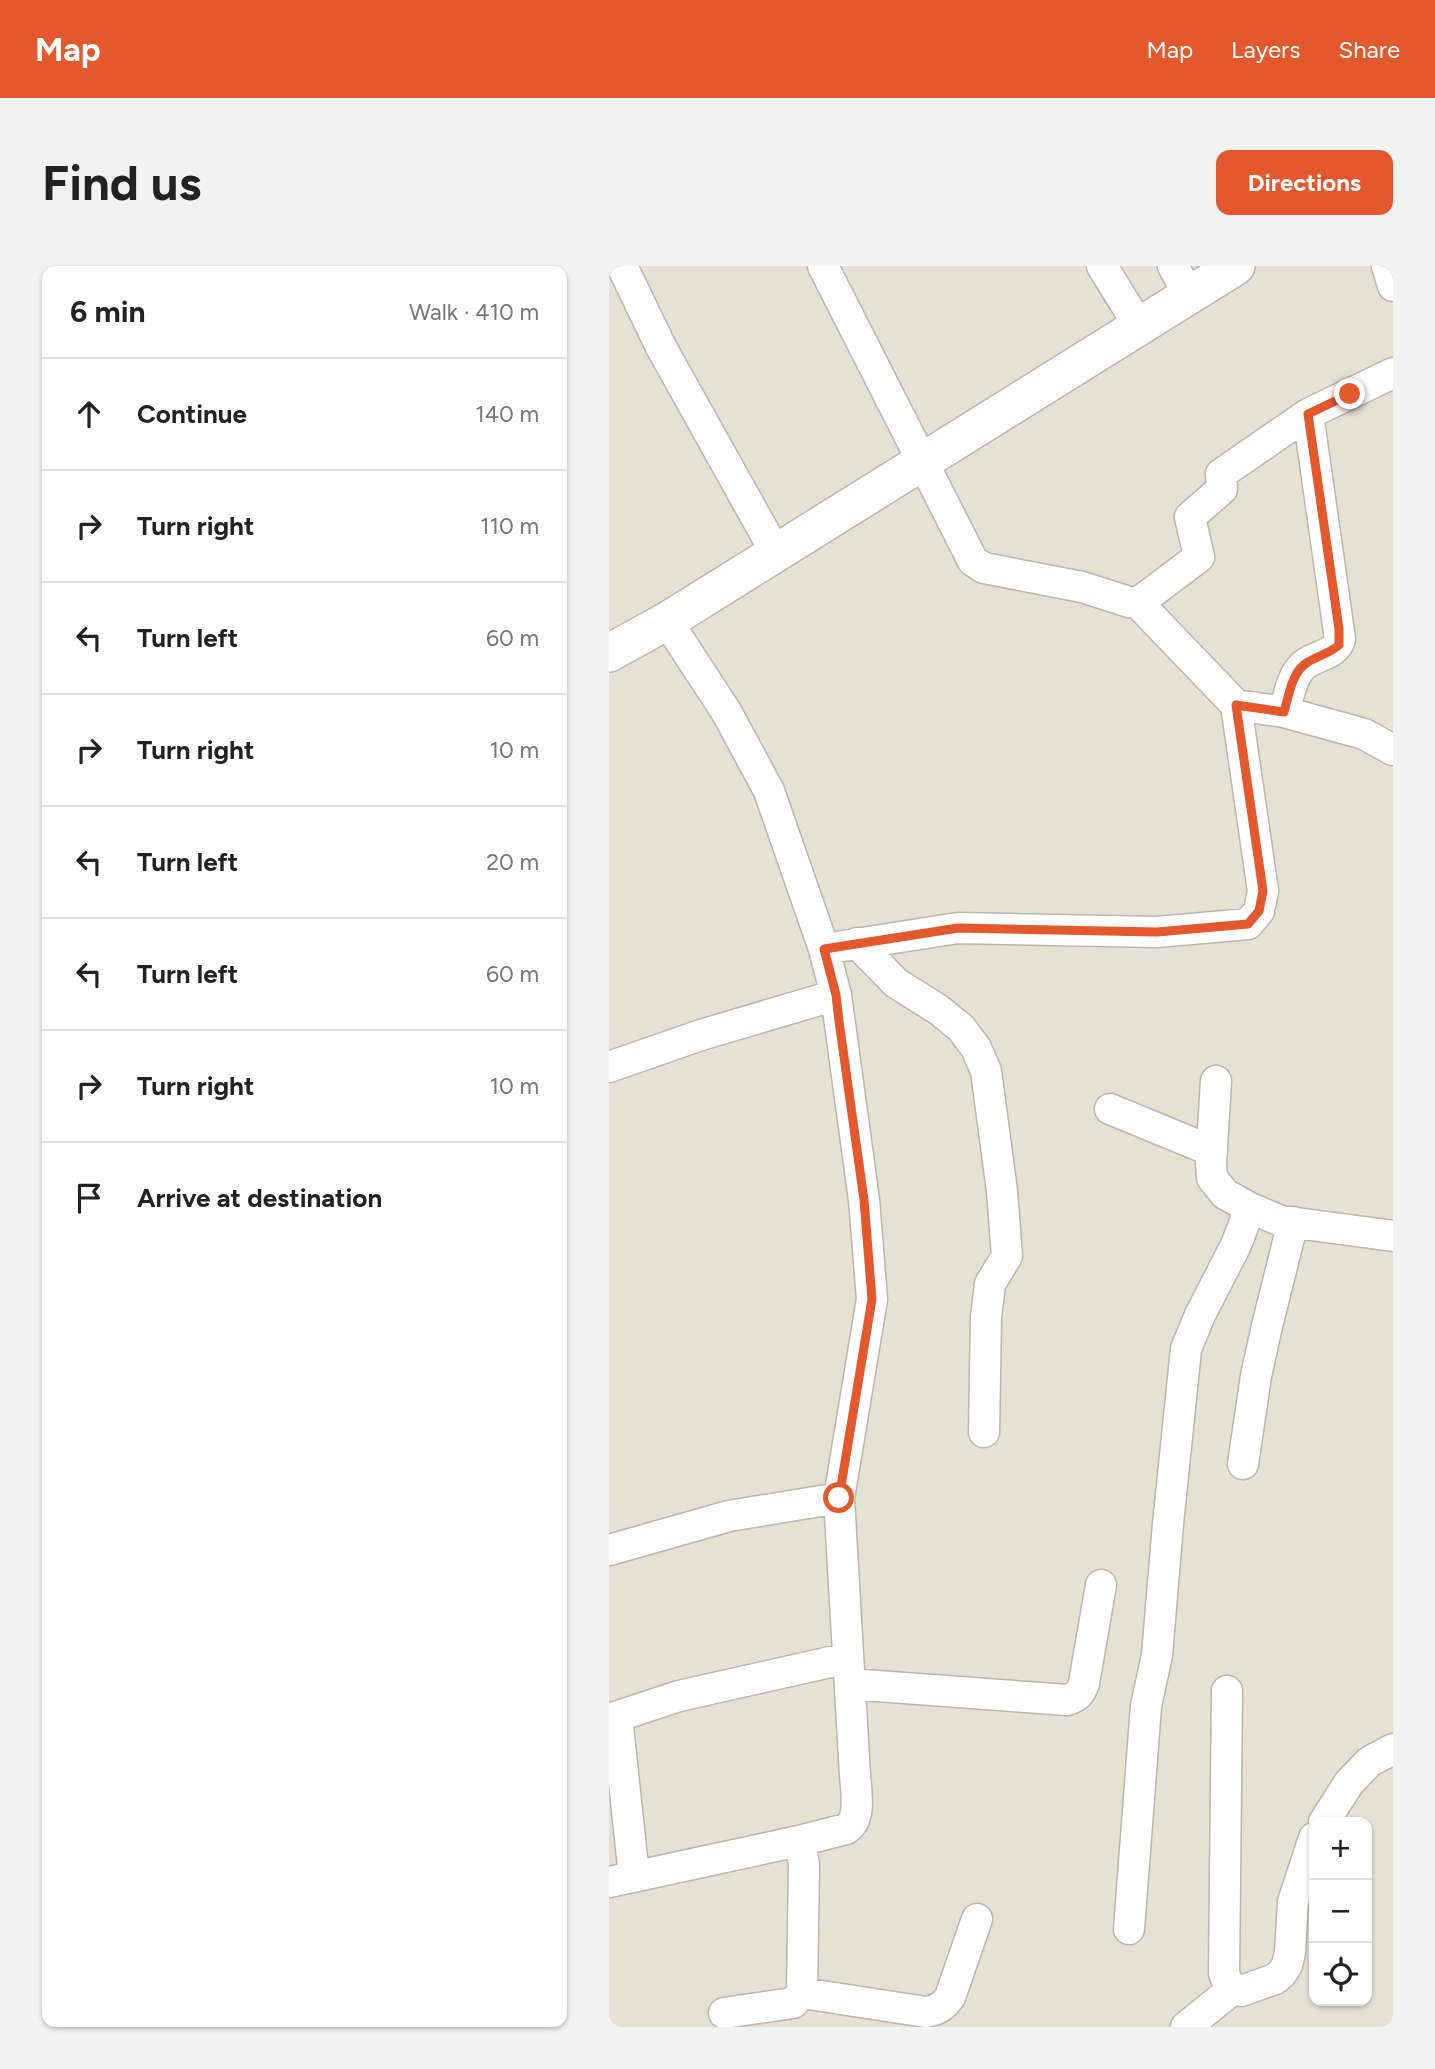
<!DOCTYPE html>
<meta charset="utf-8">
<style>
body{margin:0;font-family:Figtree,sans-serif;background:#f2f2f2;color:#222}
.controls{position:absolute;right:21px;bottom:21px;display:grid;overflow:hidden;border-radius:14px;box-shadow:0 2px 5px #0004}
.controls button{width:63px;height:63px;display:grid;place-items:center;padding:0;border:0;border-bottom:2px solid #e0e0e0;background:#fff;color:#222;font:35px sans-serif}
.stop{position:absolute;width:21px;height:21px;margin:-16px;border:5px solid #e3582c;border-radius:50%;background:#fff}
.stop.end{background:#e3582c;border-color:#fff;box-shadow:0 2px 7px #0008}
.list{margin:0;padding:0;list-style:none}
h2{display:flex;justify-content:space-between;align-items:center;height:91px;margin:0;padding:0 28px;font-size:30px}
h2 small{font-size:23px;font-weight:400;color:#767676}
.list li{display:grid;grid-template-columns:46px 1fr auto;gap:21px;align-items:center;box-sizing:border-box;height:112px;padding:0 28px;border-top:2px solid #e0e0e0}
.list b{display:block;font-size:26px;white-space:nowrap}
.list em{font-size:23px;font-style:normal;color:#767676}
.icon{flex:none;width:38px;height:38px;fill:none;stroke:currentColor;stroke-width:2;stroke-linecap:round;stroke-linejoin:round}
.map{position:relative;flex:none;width:784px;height:1761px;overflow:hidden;border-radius:14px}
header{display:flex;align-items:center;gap:42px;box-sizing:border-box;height:98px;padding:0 35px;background:#e3582c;color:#fff}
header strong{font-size:33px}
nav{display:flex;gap:38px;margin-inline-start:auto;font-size:24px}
.intro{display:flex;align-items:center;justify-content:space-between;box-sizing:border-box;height:168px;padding:0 42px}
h1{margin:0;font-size:49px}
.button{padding:18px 32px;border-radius:14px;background:#e3582c;color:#fff;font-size:24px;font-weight:700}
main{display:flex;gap:42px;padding:0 42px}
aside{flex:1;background:#fff;border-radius:14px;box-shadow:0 2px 5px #0004}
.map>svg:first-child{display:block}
.residential{fill:#e4e1d5;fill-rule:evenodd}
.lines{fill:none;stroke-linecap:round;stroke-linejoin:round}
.minor-casing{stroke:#bbb7aa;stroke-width:33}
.tertiary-casing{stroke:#bbb7aa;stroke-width:40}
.minor{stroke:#fff;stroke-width:30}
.tertiary{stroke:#fff;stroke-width:37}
.route{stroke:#e3582c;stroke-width:9}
</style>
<header>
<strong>Map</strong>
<nav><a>Map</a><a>Layers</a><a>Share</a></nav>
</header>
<div class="intro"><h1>Find us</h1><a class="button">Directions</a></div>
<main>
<aside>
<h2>6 min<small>Walk · 410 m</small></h2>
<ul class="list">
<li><svg class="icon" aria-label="ahead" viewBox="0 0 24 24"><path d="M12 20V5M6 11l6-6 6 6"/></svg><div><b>Continue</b></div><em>140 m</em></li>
<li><svg class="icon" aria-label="right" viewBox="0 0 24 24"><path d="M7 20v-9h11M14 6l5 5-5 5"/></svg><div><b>Turn right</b></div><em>110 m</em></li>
<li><svg class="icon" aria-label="left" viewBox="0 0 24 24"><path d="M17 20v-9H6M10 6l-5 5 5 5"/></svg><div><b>Turn left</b></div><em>60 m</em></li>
<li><svg class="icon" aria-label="right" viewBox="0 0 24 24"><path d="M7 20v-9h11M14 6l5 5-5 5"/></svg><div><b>Turn right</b></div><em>10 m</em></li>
<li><svg class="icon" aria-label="left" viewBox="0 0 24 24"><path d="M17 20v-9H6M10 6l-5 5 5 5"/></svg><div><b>Turn left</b></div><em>20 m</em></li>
<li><svg class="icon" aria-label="left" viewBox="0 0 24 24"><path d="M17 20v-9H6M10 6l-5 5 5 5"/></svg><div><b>Turn left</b></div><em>60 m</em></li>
<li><svg class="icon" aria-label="right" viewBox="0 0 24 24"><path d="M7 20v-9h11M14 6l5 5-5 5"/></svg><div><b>Turn right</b></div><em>10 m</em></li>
<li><svg class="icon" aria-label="arrive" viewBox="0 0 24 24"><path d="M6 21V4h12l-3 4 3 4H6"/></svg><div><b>Arrive at destination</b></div></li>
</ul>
</aside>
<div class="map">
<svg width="784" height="1761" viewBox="0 0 784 1761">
<rect width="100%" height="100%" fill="#f1efe6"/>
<path class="residential" d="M0 0H784V1761H0ZM705 1556H758V1735H705Z"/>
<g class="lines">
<defs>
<path id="minor" d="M13 0 52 81 167 287
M214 0 364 295 375 302 473 321 520 336 529 337 627 439 654 625 650 645 639 658 548 666 349 662 215 683
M493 0 530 60
M564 0 580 29
M778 0 784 20
M529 337 590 291 581 251 613 223 612 208 699 148 784 107
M58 355 118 447 160 525 215 683 227 729 255 934 263 1033 230 1232 246 1509C247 1526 253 1553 237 1563L190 1575 195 1598 193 1727 184 1737 115 1747
M627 439 675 446 755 468 784 484
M675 446C679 433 682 414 691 403 701 389 727 391 731 373L699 148
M248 677 287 717 330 744 352 762 367 782 377 805 393 925 398 990 381 1018 377 1051 375 1166
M0 801 92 769 227 729
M607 815 602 897 603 912 616 928 641 942 672 955 784 970
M501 843 603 885
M634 1198 647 1110 658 1060 684 956
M0 1284 120 1250 230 1232
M241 1418 458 1434C468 1431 472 1427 475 1417L492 1319
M618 1425 615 1707 619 1718 624 1723 632 1725 666 1713 673 1707 678 1699 681 1687 684 1636 705 1572
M8 1451 25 1610
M0 1453 70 1430 239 1392
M715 1556 740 1517 760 1496 784 1483
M0 1616 190 1575
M520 1663 537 1440 548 1389 559 1258 577 1083 591 1049 627 979 641 942
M193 1727 317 1746C328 1744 334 1741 341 1731L368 1653
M577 1761 624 1723"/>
<path id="tertiary" d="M0 387 58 355 627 0"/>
</defs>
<use href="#minor" class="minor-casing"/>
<use href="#tertiary" class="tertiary-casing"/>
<use href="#minor" class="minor"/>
<use href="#tertiary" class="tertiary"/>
</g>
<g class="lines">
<path class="route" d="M230 1232 263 1033 255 934 230 755 227 729 215 683 349 662 548 666 639 658 650 645 654 625 627 439 675 446C680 429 683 405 699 396 709 390 721 387 730 379V363L699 148 741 128"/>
</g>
</svg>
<div class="controls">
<button>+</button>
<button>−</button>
<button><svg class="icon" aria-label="locate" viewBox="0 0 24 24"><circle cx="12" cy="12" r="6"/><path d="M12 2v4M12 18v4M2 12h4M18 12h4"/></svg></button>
</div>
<div class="stop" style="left:230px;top:1232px"></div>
<div class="stop end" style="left:741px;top:128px"></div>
</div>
</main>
